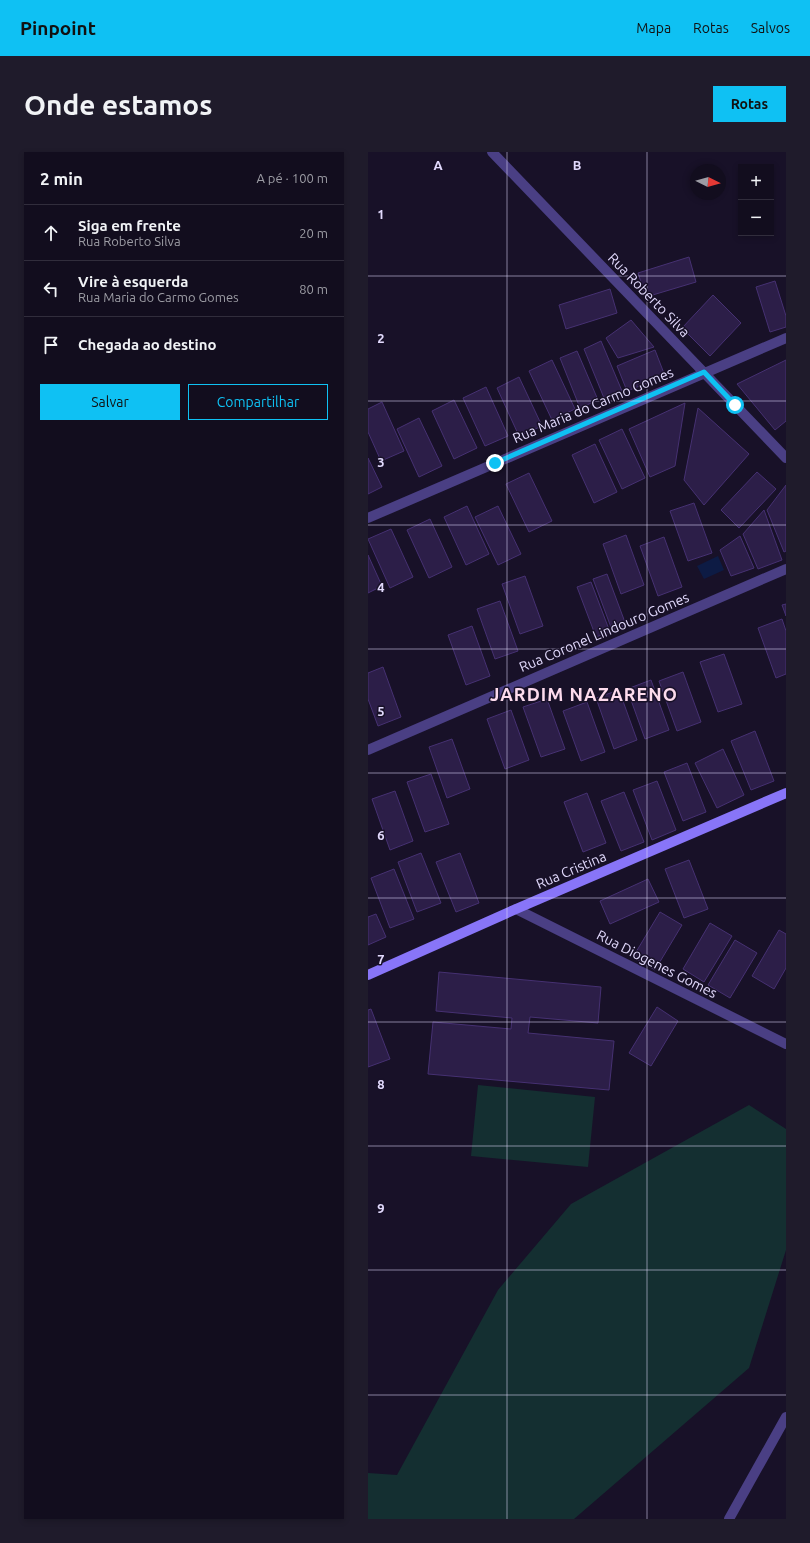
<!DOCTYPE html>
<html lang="pt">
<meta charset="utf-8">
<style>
body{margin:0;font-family:Ubuntu,sans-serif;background:#1f1b2b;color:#f1f3f6}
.controls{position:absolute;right:12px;top:12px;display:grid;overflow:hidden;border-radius:0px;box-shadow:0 2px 6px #0003}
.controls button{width:36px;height:36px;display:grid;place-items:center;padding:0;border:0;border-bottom:1px solid #312d3c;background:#120d1e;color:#f1f3f6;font:20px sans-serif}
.compass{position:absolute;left:322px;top:12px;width:36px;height:36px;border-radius:50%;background:#120d1e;box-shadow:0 2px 6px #0003;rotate:95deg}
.stop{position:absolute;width:12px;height:12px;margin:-9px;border:3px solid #0fc1f3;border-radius:50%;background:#fff}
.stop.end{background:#0fc1f3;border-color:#fff;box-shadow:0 1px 4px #0008}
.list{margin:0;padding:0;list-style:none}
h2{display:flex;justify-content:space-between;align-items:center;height:52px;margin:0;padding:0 16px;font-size:17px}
h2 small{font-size:13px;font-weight:400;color:#9c9ca4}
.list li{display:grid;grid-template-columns:26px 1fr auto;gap:12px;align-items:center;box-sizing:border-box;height:56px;padding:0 16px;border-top:1px solid #312d3c}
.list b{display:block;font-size:15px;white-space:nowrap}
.list p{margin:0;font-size:13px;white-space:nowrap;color:#9c9ca4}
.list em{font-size:13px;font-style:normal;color:#9c9ca4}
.actions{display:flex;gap:8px;padding:12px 16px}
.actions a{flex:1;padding:9px 0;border:1px solid #0fc1f3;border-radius:0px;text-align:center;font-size:14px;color:#0fc1f3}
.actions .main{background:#0fc1f3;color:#111}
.icon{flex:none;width:22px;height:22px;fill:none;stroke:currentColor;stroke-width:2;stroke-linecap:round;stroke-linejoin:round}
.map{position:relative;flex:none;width:418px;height:1367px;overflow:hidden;border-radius:0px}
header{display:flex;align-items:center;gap:24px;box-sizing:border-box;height:56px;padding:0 20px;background:#0fc1f3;color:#111}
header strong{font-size:19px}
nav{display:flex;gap:22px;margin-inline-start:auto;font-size:14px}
.intro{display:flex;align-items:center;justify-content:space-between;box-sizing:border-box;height:96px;padding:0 24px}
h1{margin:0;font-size:28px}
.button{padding:10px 18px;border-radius:0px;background:#0fc1f3;color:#111;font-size:14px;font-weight:700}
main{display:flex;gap:24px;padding:0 24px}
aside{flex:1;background:#120d1e;border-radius:0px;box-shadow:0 2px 6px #0003}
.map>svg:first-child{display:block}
.green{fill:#142f31}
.water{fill:#0d1b44}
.building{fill:#2c1e48;stroke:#463172}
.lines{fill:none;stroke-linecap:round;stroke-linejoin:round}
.street{stroke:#4a3f84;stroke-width:10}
.secondary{stroke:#8875f8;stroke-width:10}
.route{stroke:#0fc1f3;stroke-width:5}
.grid{fill:none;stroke:#e2dafd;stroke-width:1;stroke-opacity:0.55}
.labels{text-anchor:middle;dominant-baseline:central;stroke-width:3;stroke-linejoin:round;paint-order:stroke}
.street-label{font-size:14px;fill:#e2dafd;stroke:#181128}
.district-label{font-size:18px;font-weight:bold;letter-spacing:1px;fill:#fddbed;stroke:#181128}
.grid-label{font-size:13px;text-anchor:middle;font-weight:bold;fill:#e2dafd;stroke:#181128;stroke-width:3;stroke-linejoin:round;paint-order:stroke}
</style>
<header>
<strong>Pinpoint</strong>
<nav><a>Mapa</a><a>Rotas</a><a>Salvos</a></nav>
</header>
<div class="intro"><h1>Onde estamos</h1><a class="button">Rotas</a></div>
<main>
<aside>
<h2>2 min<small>A pé · 100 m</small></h2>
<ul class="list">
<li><svg class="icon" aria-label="ahead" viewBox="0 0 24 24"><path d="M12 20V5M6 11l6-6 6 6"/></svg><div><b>Siga em frente</b><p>Rua Roberto Silva</p></div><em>20 m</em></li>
<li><svg class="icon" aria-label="left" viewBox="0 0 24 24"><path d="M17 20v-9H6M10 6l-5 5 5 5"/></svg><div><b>Vire à esquerda</b><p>Rua Maria do Carmo Gomes</p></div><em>80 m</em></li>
<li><svg class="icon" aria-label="arrive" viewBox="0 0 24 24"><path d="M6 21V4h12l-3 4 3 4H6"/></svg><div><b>Chegada ao destino</b></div></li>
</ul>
<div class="actions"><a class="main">Salvar</a><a>Compartilhar</a></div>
</aside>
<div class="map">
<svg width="418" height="1367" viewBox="0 0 418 1367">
<rect width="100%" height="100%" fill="#181128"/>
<path class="green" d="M110 933 227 945 220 1015 103 1004Z
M381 953 418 977V1098L381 1216 206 1367H0V1321L29 1323 130 1138 203 1052Z"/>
<path class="water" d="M350 404 356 418 336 427 329 414Z"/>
<path class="building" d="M321 105 328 130 278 145 270 121Z
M407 129 418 164V175L402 180 388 135Z
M242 137 249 161 198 177 191 153Z
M345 143 373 171 342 204 314 176Z
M263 168 286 195 250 206 238 186Z
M233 189 254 239 236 246 216 197Z
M287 198 297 224 259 239 249 214Z
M209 199 230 248 212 256 192 206Z
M184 208 207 257 184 268 161 219Z
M418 208V269L407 278 369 232Z
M151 225 174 274 151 284 129 236Z
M118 235 140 284 117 294 95 246Z
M86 248 109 296 86 307 64 259Z
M14 250 36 299 13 309 0 280V257Z
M317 251 307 314 282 325 261 277Z
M330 256 381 302 336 353 316 328Z
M51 266 74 314 51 325 29 277Z
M254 277 277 326 254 337 231 288Z
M227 292 249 340 226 351 204 303Z
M0 306 14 335 0 342Z
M389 320 408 337 371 376 353 358Z
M161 321 184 369 161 380 138 332Z
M418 333V399L416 400 399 358Z
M326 351 344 401 320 409 302 359Z
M99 354 121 402 98 413 76 365Z
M130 354 153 402 130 413 107 365Z
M396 358 414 408 390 417 375 382Z
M62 367 84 415 61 426 39 378Z
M23 377 45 425 22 436 0 387Z
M258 383 276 433 253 442 235 392Z
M372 384 386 416 363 424 352 398Z
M296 385 314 435 290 444 272 394Z
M0 403 14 434 0 441Z
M239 422 258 473 244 478 225 427Z
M157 424 175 474 152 482 134 432Z
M223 430 242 480 228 485 209 435Z
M132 449 150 499 127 507 109 457Z
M418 452V464L414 453Z
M414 467 418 479V522L408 526 390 476Z
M104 474 122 524 98 533 80 483Z
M356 502 374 552 350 560 332 510Z
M15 515 33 565 10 574 0 547V521Z
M315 520 333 570 309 579 291 529Z
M283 528 301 578 277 587 259 537Z
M251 538 269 588 246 597 228 546Z
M179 547 197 597 173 605 155 555Z
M219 550 237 600 213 609 195 559Z
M143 558 161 608 137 617 119 567Z
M387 579 406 629 383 638 363 589Z
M84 587 102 637 79 646 61 595Z
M355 597 376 643 349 656 327 611Z
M319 611 338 660 315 669 296 620Z
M63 622 81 672 57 680 39 630Z
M289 629 308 678 284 688 265 638Z
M27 639 45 689 22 698 4 647Z
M256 640 276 690 253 699 233 649Z
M219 641 238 691 215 700 196 650Z
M53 701 73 751 49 760 30 710Z
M92 701 111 751 88 760 68 710Z
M321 708 340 757 316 766 297 717Z
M26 717 46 767 22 776 3 726Z
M280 727 291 750 242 772 232 749Z
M292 760 314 773 287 818 265 805Z
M8 762 18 785 0 793V765Z
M342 771 364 784 336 830 315 817Z
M411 778 418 782V816L406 837 384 824Z
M367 788 389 801 362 846 340 833Z
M71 820 233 835 230 871 162 865 160 881 246 889 241 938 60 922 65 870 143 877 144 866 68 859Z
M289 855 310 869 283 914 261 901Z
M3 857 22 907 0 915V858Z"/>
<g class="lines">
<path class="street" d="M124 0 418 306
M0 366 418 186
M0 598 418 417
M148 757 418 892
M361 1367 418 1265"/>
<path class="secondary" d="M0 823 148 757 418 641"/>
</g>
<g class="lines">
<path class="route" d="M127 311 336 220 367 253"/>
</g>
<path class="grid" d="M139 0V1367M279 0V1367M0 124H418M0 249H418M0 373H418M0 497H418M0 621H418M0 746H418M0 870H418M0 994H418M0 1118H418M0 1243H418"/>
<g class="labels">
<g class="street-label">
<text transform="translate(281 143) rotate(46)">Rua Roberto Silva</text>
<text transform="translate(225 253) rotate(-23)">Rua Maria do Carmo Gomes</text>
<text transform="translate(236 480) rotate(-23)">Rua Coronel Lindouro Gomes</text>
<text transform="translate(203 718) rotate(-23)">Rua Cristina</text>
<text transform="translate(289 812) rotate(27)">Rua Diogenes Gomes</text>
</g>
<g class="district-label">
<text x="216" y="542">JARDIM NAZARENO</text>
</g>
</g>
<g class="grid-label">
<text x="70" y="18">A</text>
<text x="209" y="18">B</text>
<text x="13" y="67">1</text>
<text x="13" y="191">2</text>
<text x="13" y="315">3</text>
<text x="13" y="440">4</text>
<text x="13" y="564">5</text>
<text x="13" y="688">6</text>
<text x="13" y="812">7</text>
<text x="13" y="937">8</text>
<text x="13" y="1061">9</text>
</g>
</svg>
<div class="controls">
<button>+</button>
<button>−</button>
</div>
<svg class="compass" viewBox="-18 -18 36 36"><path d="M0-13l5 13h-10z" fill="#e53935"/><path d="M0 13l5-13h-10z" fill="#9c9ca4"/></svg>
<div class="stop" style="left:367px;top:253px"></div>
<div class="stop end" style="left:127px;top:311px"></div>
</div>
</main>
